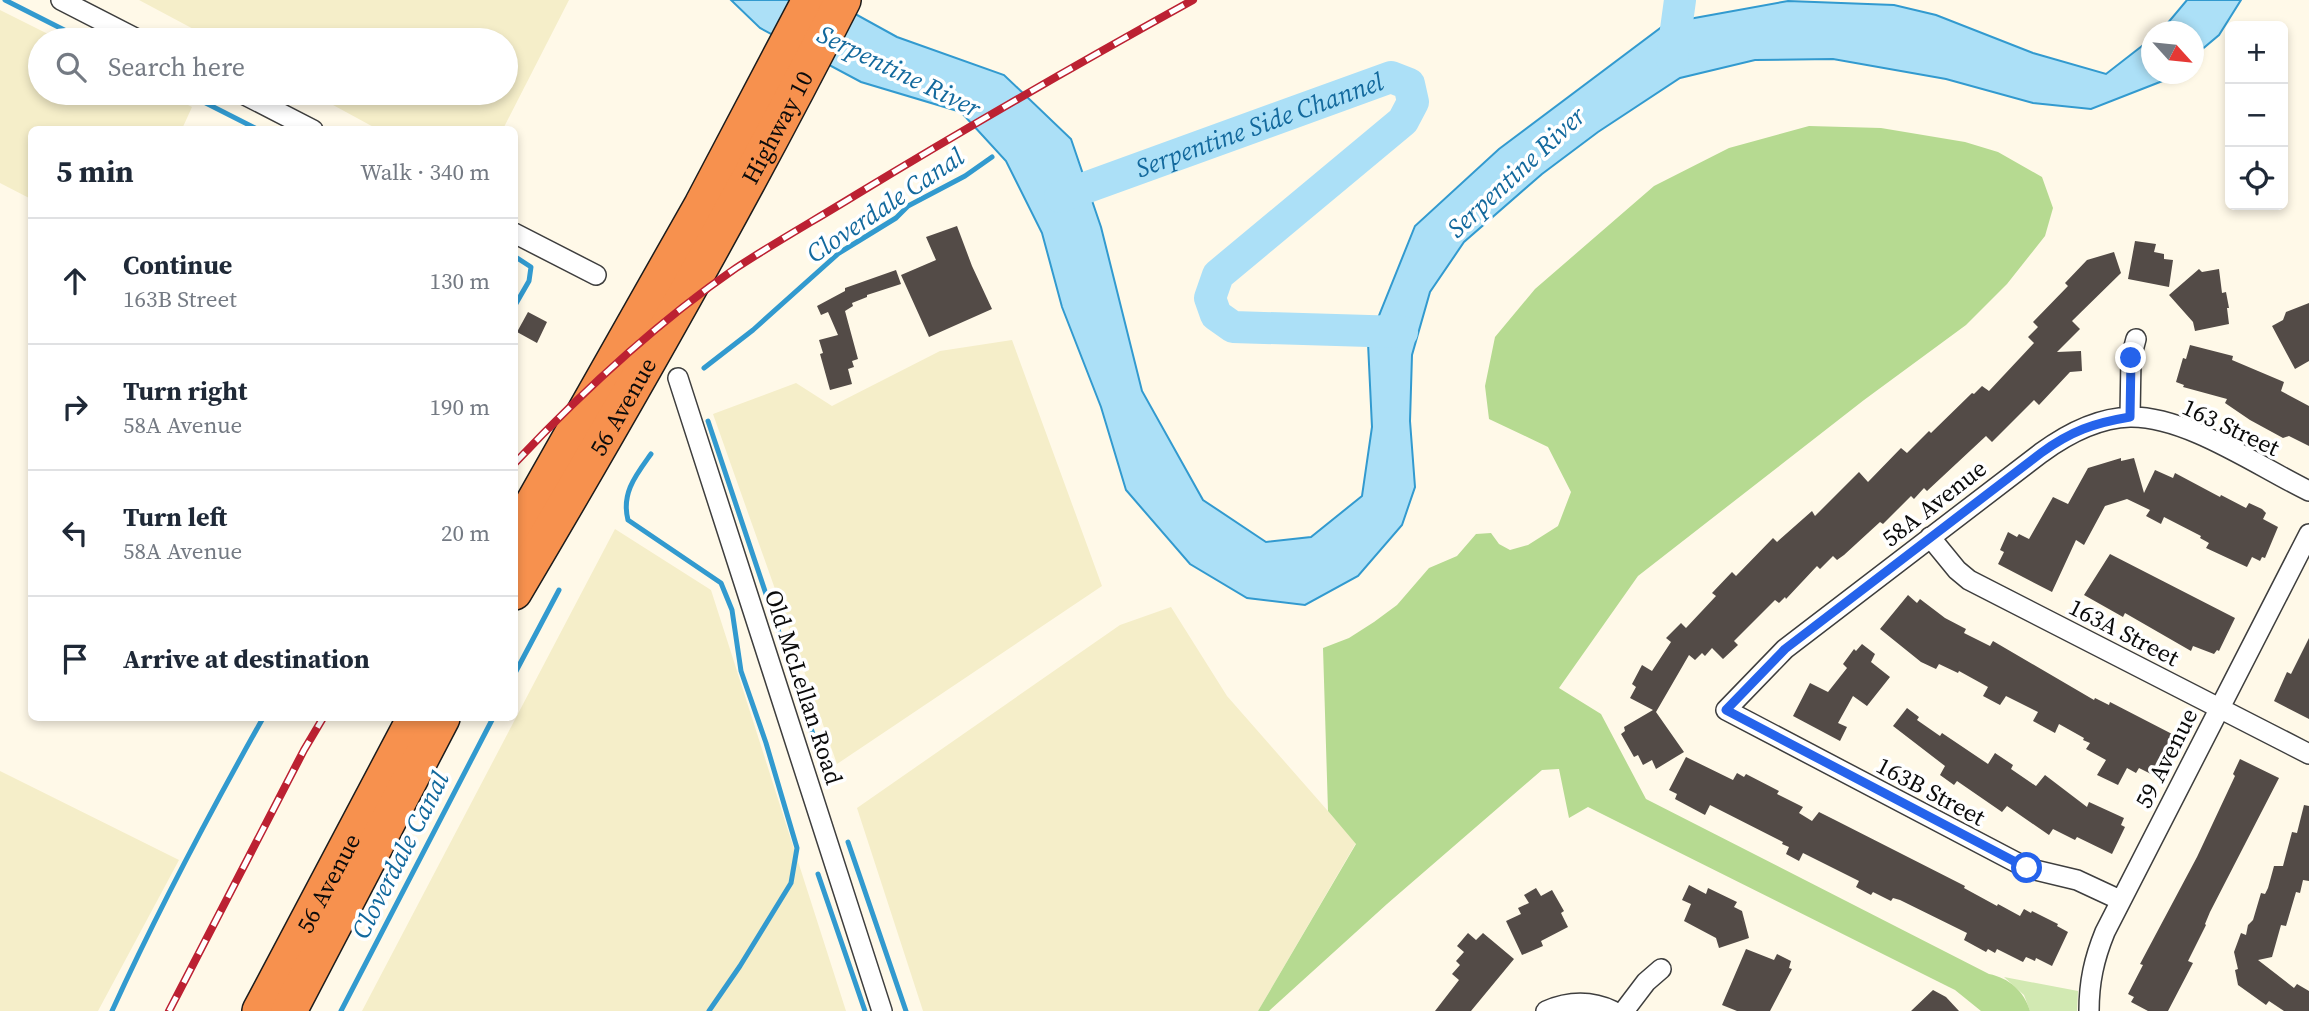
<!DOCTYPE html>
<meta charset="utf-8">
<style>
body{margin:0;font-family:"Source Serif 4",serif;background:#f6f6f7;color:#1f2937}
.controls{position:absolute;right:21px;top:21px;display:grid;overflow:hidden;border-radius:10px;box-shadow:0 4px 10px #0003}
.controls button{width:63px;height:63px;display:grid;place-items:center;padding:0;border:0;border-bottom:2px solid #e0e1e3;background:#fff;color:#1f2937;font:35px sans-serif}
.compass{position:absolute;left:2141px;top:21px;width:63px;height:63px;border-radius:50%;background:#fff;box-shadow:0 4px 10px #0003;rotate:117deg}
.stop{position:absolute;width:21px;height:21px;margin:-16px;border:5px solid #2563eb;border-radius:50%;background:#fff}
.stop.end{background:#2563eb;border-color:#fff;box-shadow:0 2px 7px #0008}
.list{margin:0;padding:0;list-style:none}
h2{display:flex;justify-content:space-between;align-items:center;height:91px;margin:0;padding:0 28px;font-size:30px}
h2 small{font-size:23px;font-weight:400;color:#747a83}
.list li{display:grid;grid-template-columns:46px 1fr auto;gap:21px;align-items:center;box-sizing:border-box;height:126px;padding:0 28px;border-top:2px solid #e0e1e3}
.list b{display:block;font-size:26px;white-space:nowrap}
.list p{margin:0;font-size:23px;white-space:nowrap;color:#747a83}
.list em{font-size:23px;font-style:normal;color:#747a83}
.icon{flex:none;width:38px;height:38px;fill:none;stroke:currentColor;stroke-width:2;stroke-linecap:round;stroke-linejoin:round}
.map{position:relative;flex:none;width:2309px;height:1011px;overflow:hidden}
.search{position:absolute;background:#fff;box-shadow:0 4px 10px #0003;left:28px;top:28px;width:490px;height:77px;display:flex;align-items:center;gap:18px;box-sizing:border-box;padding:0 24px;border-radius:38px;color:#747a83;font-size:26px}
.panel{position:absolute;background:#fff;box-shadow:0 4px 10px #0003;left:28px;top:126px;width:490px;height:595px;border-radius:10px}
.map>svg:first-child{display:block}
.farmland{fill:#f5eec9}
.green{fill:#d2e9b2}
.forest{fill:#b6da91}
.water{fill:#ace0f7;stroke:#329acf;stroke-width:2}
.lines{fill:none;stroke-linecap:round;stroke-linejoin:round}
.stream{stroke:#329acf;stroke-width:5}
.river{stroke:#ace0f7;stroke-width:32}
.building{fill:#534b47}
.street-casing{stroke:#3e3e3e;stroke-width:22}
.highway-casing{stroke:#1c1c1c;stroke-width:38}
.street{stroke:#fff;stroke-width:19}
.highway{stroke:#f7914e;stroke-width:35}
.rail-casing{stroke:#bc2132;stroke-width:8}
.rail{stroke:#fff;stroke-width:5;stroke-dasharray:16;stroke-linecap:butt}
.route{stroke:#2563eb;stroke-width:9}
.labels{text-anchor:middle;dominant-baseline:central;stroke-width:7;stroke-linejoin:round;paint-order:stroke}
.street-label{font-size:24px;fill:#0b0b0b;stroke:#fff}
.water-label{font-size:26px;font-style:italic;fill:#13699d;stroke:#fff}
</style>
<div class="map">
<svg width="2309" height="1011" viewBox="0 0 2309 1011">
<rect width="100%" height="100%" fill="#fff9e8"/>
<path class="farmland" d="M139 0H569L503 129 379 130 311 93H506V40H214Z
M0 10 60 40H40V93H165L192 107 182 129 32 130 31 199 0 183Z
M1012 340 1102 586 837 764 713 414 796 383 832 406 940 351Z
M615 529 711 590 846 1011H362Z
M1171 607 1227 696 1356 843 1258 1011H923L857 808 1120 625Z
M0 771 179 860 98 1011H0Z"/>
<path class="green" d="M2004 977 2078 991 2077 1011H2030L2024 995Z"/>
<path class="forest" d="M1809 126 1881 128 1965 142 1998 152 2042 177 2053 208 2045 236 2007 284 1966 325 1864 400 1638 576 1559 688 1601 714 1646 799 1989 974C2009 978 2024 991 2030 1011H1981L1955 990 1588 807 1569 818 1559 769 1542 770 1387 904 1269 1011H1258L1356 844 1328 811 1323 648 1349 638 1374 622 1397 605 1429 568 1457 556 1476 534 1491 533 1499 544 1510 550 1528 545 1558 526 1571 492 1548 447 1489 419 1485 386 1495 337 1535 289 1654 186 1729 148Z"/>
<path class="water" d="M731 0H830L897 37 1004 75 1071 139 1101 227 1142 391 1203 500 1266 542 1311 537 1362 496 1372 427 1368 343 1415 226 1499 149 1667 23 1788 1 1894 5 1936 15 2033 53 2106 74 2151 39 2152 74H2173L2165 80 2091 109 2033 103 1946 79 1833 59 1755 60 1680 78 1598 132 1542 174 1464 242 1430 292 1412 355 1410 421 1415 487 1402 525 1358 576 1305 605 1247 598 1190 564 1126 490 1101 407 1062 307 1042 233 1006 161 961 112 861 82 760 28Z
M2187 0H2241L2219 35 2194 56V32L2161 31Z"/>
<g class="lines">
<path class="stream" d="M5 0 84 40
M186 93 259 130
M514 256 531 267 529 281 514 307
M704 368 753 330 839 253 896 218 908 206 965 176 992 157
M708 421 825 770
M651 454C636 475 621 493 628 520L721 583 732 610 741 671 766 743 797 848 791 883 740 966 709 1011
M514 675 559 590
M848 842 906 1011
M818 874 865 1011
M112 1011C158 910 209 814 263 718
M341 1011 493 718"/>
<g class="river">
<path d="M1672 59 1680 0"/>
<path id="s1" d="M1060 197 1391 77 1409 84 1413 102 1403 121 1218 275 1210 298 1216 315 1233 327 1402 332"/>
</g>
</g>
<path class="building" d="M957 226 972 266 992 309 929 337 901 275 936 260 926 237Z
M2135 241 2156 244 2154 252 2164 254V259L2173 260 2169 287 2128 279Z
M2114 252 2121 273 2072 321 2080 329 2057 352 2081 351 2082 371 2070 372 2039 405 2034 400 1992 442 1986 436 1927 491 1924 488 1914 499 1911 496 1883 524 1880 522 1844 555 1837 560 1833 556 1820 569 1817 566 1786 599 1785 597 1779 603 1775 600 1734 641 1738 645 1723 659 1712 648 1705 656 1702 653 1695 660 1689 655 1656 712 1684 752 1656 769 1652 760 1643 765 1638 755 1634 757 1621 734 1625 731 1624 727 1653 710 1630 698 1636 687 1632 684 1642 665 1652 671 1671 642 1666 638 1681 623 1686 628 1716 596 1712 593 1732 572 1736 576 1773 538 1777 542 1812 511 1815 516 1859 472 1868 482 1901 448 1907 453 1929 431 1931 433 1972 393 1974 394 1982 386 1989 391 2034 343 2028 337 2038 327 2033 322 2068 286 2065 283 2087 260Z
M2199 269 2202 272 2219 269 2222 293 2226 292 2229 308H2227L2229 324 2195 331 2193 322 2169 295Z
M896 270 901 284 867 295V297L852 303 853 306 845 311 858 359 852 361 854 367 848 369 852 384 830 390 820 354 823 353 819 340 838 335 828 312 821 315 817 306 845 291V288Z
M2309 303V361L2295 369 2272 326 2283 320 2286 312Z
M528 312 547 322 537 343 517 332Z
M2190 345 2233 356 2232 360 2284 382 2281 391 2309 406V446L2289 436 2283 438 2250 420 2225 403 2227 399 2183 387 2184 385 2176 382 2183 358 2186 359Z
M2121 458V461L2134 458 2144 493 2155 470 2173 478 2175 473 2220 497 2221 495 2246 508 2249 503 2262 509 2266 513 2263 519 2278 527 2265 558 2262 557 2260 561 2252 557 2247 567 2206 548 2209 543 2200 538 2201 536 2164 517 2161 524 2146 516 2150 510 2127 499 2105 506 2084 545 2076 540 2052 592 1998 564 2004 552 2000 550 2008 532 2017 537 2019 534 2029 539 2053 497 2068 504 2088 468Z
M2110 554 2235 618 2219 651 2217 650 2214 654 2193 646 2191 651 2125 613 2123 617 2084 595Z
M1908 595 1917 603 1920 599 1945 618 1966 629 1964 633 1990 646 1993 641 2094 700 2095 698 2109 705 2110 702 2174 735 2153 775 2139 768 2136 773 2127 768 2118 785 2097 775 2106 760 2086 749 2090 743 2083 740 2084 738 2059 724 2055 733 2033 721 2038 712 2006 696 2000 705 1983 696 1988 687 1959 671 1958 673 1939 664 1936 669 1921 662 1880 629Z
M2309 638V719L2274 701 2287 672 2291 674Z
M1862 644 1875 654 1871 662 1890 677 1867 706 1853 696 1838 723 1847 727 1840 741 1793 716 1810 683 1828 692 1847 668 1843 664 1854 649 1856 651Z
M1907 708 1919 717 1917 720 1940 736 1942 733 1988 764 1995 753 2013 765 2011 769 2036 786 2045 775 2087 807 2089 802 2124 818 2121 825 2125 827 2112 854 2077 837 2075 840 2053 829 2049 835 2007 806 2002 812 1957 781 1954 785 1940 775 1945 766 1893 726Z
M1686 757 1733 780 1737 773 1744 777 1746 774 1779 791 1777 794 1803 807 1799 813 1812 821 1819 812 1833 819 1965 886 1964 888 1997 906 1998 904 2020 916 2024 909 2031 913 2032 911 2058 924 2057 926 2068 932 2052 966 2036 958 2035 961 2026 957 2023 962 1997 949 1995 953 1988 949 1986 952 1964 940 1967 933 1900 900 1893 898 1891 901 1873 892 1871 895 1856 887 1859 881 1803 853 1799 861 1786 854 1789 847 1782 844 1783 842 1710 805 1705 815 1675 799 1677 794 1669 790Z
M2240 759 2279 778 2210 912 2205 924 2206 925 2188 961 2193 963 2168 1011H2148L2131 1002 2134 997 2128 994 2143 965 2140 964 2197 857 2235 776 2233 774Z
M2304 805 2309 806V881L2303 880 2300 893 2296 892 2286 926 2281 925 2272 957 2258 960 2294 988 2297 984 2309 991V1011H2284L2269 1001 2266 1005 2238 985 2235 970 2238 969 2234 952 2241 933 2246 935 2248 925 2253 920 2261 893 2265 894 2268 888 2274 866H2283L2292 832 2297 833Z
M1689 885 1706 894 1708 888 1737 902 1734 907 1742 911 1749 938 1719 948 1716 938 1684 921 1691 904 1682 900Z
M1536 888 1541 896 1552 890 1564 911 1561 913 1568 927 1541 941 1543 946 1522 955 1506 921 1521 914 1518 908 1529 903 1524 895Z
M1468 933 1476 940 1483 933 1514 959 1471 1011H1435L1459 980 1452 974 1460 965 1456 961 1464 952 1457 946Z
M1746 949 1774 960 1777 954 1791 961 1789 968 1792 969 1770 1011H1737L1722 1005Z
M1933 990 1946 997 1959 1011H1911Z"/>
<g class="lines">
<defs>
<path id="street" d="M61 0 139 40
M241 93 313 130
M514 233 596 275
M678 378 882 1011
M2130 417 2131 358 2136 339
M1930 537 1957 570 1969 580 2309 754
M2120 900 2077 880 2027 868 1726 710 1785 649 2041 453C2067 434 2097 418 2130 417 2187 416 2259 467 2309 491
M1546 1011C1569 1001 1590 1000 1613 1011
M1624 1011 1646 982 1661 969
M2089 1011C2089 982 2094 959 2105 932L2309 534"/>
<g id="highway">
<path d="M514 537 702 205 810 0"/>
<path id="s2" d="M514 592C629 398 741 201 843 0"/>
<path id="s3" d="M260 1011 415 718"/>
<path d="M289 1011 442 718"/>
</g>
</defs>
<use href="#street" class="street-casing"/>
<use href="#highway" class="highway-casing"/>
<use href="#street" class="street"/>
<use href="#highway" class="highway"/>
<defs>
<path id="rail" d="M514 464C581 393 656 323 736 268 774 243 815 220 854 196 966 128 1079 63 1193 0
M169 1011 304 750 323 718"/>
</defs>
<use href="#rail" class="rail-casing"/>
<use href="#rail" class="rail"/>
</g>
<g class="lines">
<path class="route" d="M2027 868 1726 710 1785 649 2041 453C2071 431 2094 423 2130 417L2131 358"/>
</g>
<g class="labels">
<g class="street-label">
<text stroke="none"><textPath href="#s2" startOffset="534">Highway 10</textPath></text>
<text stroke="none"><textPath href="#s2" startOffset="215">56 Avenue</textPath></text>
<text transform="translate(2231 427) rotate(25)">163 Street</text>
<text transform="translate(1934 503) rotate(-38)">58A Avenue</text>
<text transform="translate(2124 632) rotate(27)">163A Street</text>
<text transform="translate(804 687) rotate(72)">Old McLellan Road</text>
<text transform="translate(2166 758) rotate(-63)">59 Avenue</text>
<text transform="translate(1931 791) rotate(28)">163B Street</text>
<text stroke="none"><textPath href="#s3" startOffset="145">56 Avenue</textPath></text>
</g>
<g class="water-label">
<text transform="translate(899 71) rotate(26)">Serpentine River</text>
<text stroke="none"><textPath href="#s1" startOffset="212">Serpentine Side Channel</textPath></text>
<text transform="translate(1516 172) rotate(-43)">Serpentine River</text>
<text transform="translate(885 205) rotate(-34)">Cloverdale Canal</text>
<text transform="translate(400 855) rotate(-63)">Cloverdale Canal</text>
</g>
</g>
</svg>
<div class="controls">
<button>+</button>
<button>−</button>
<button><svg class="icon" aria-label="locate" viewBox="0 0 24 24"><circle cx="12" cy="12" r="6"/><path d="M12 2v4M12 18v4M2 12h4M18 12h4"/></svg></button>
</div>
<svg class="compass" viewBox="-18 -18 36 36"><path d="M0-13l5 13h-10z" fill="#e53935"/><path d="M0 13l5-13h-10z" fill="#747a83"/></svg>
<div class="stop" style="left:2027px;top:868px"></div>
<div class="stop end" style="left:2131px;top:358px"></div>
<div class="search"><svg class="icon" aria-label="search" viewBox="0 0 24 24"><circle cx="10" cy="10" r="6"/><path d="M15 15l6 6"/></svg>Search here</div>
<section class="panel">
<h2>5 min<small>Walk · 340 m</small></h2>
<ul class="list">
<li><svg class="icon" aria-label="ahead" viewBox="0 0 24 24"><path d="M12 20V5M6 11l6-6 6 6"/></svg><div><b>Continue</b><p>163B Street</p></div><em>130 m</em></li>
<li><svg class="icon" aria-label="right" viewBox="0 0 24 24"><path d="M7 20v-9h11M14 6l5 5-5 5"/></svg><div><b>Turn right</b><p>58A Avenue</p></div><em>190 m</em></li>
<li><svg class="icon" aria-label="left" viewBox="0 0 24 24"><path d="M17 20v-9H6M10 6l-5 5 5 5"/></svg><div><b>Turn left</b><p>58A Avenue</p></div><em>20 m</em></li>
<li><svg class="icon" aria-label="arrive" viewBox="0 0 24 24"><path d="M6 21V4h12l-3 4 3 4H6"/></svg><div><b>Arrive at destination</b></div></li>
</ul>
</section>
</div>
